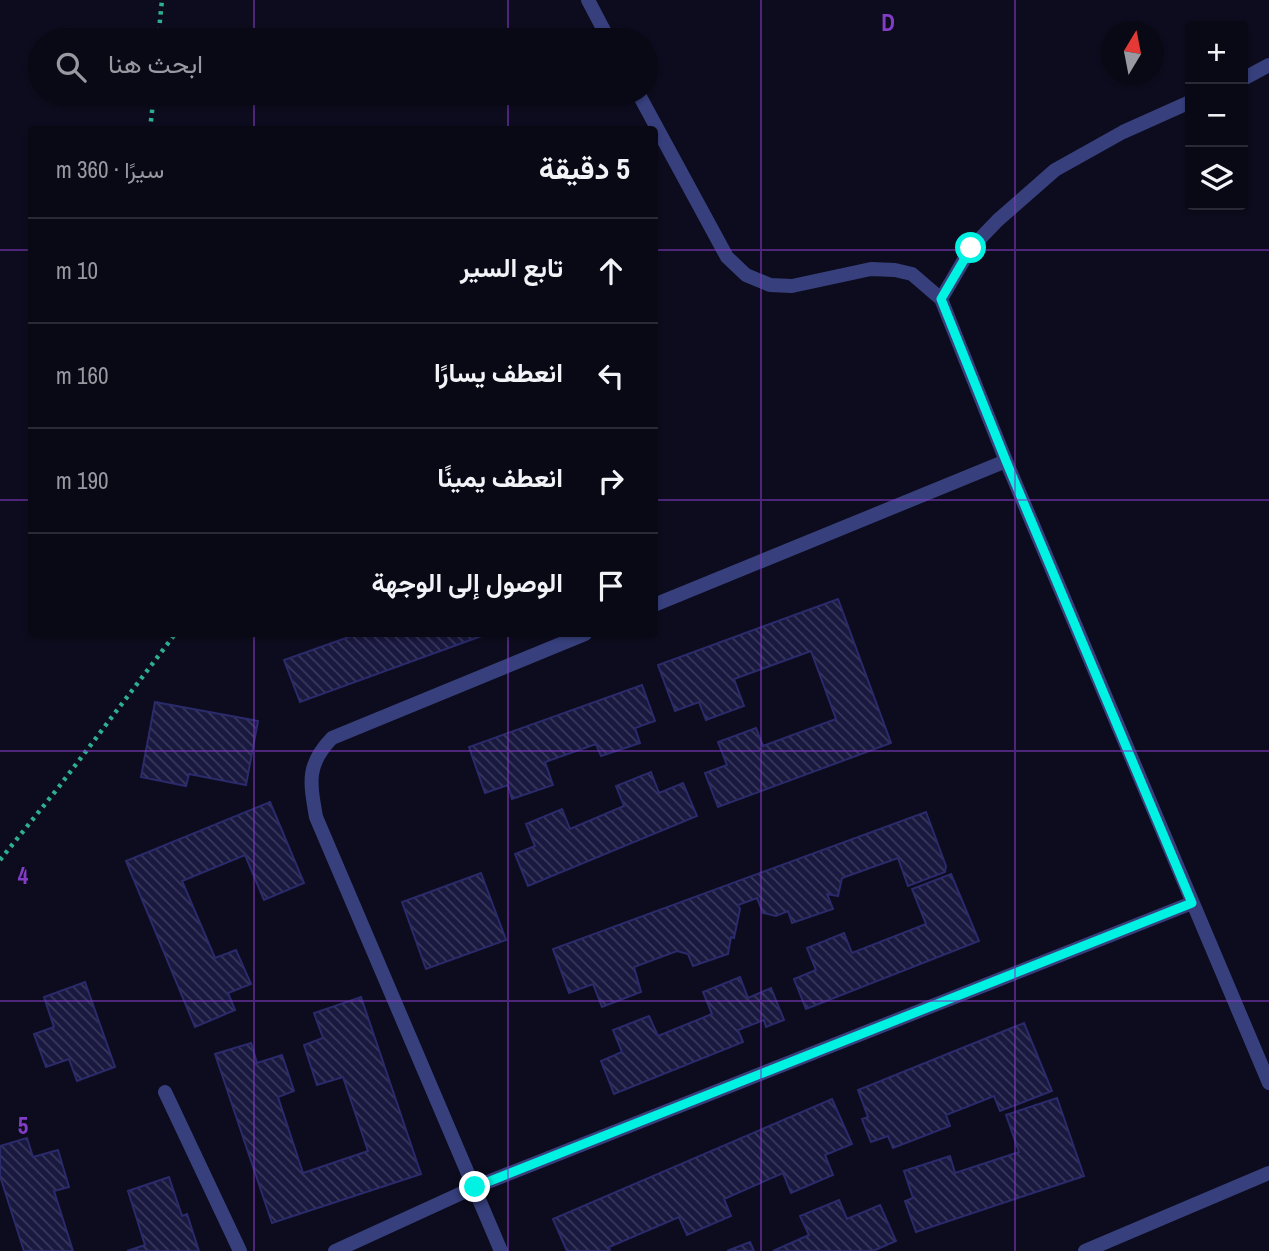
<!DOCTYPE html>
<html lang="ar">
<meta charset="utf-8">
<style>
body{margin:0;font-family:"Archivo Narrow",Vazirmatn,sans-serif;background:#12121f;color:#f1f3f6;direction:rtl}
.controls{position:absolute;right:21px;top:21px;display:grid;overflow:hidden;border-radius:7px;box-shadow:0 2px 5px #0004}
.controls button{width:63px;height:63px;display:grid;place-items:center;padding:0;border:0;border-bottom:2px solid #292a35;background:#090916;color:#f1f3f6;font:35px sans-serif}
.compass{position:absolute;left:1101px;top:21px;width:63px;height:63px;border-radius:50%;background:#090916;box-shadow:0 2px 5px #0004;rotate:10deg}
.stop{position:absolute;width:21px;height:21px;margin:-16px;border:5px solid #00f3e2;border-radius:50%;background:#fff}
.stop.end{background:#00f3e2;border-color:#fff;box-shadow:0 2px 7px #0008}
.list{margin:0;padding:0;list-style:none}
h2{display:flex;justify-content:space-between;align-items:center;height:91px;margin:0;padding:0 28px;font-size:30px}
h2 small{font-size:23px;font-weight:400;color:#999aa1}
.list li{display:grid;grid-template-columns:46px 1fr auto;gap:21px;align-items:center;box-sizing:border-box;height:105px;padding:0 28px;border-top:2px solid #292a35}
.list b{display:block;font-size:26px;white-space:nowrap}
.list em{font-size:23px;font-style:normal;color:#999aa1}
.icon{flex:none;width:38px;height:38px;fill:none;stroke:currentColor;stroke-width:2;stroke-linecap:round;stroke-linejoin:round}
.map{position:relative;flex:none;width:1269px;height:1251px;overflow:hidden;direction:ltr}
.search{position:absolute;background:#090916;box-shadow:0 2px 5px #0004;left:28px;top:28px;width:630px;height:77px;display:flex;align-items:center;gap:18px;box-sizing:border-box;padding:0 24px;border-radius:38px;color:#999aa1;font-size:26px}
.panel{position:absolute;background:#090916;box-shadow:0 2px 5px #0004;left:28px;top:126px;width:630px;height:511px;border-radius:7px;direction:rtl}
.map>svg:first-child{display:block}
.building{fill:url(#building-back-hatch);stroke:#2b2a6b;stroke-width:2}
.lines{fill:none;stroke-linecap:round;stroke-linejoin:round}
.path{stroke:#2daf90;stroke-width:4.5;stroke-dasharray:3.5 5;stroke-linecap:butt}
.minor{stroke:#37407d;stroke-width:14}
.tertiary{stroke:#37407d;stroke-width:14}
.route{stroke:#00f3e2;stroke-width:9}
.grid{fill:none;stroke:#833cc5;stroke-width:2;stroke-opacity:0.55}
.grid-label{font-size:23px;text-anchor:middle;font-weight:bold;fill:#833cc5;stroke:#0c0c1e;stroke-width:5;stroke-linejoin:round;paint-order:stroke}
</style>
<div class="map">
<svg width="1269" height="1251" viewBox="0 0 1269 1251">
<defs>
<pattern id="building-back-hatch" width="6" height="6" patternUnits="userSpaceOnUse" patternTransform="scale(1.75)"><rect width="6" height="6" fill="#19183f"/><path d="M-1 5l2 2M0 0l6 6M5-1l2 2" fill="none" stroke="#39385c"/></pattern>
</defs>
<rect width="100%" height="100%" fill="#0c0c1e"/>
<path class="building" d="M838 599 891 743 718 807 705 773 727 765 718 742 756 728 763 746 836 719 811 651 734 679 744 706 706 720 699 702 675 711 658 665Z
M357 634H487L300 702 284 660Z
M642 685 655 721 635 728 640 743 601 756 596 744 545 762 553 785 512 799 508 785 485 793 469 747Z
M155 702 258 721 246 785 189 774 186 786 141 777Z
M651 772 659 793 683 783 697 816 528 886 515 854 535 846 526 824 562 809 570 829 624 806 616 786Z
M270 802 304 883 264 900 245 855 182 881 215 958 236 950 251 984 228 993 235 1010 195 1027 126 861Z
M926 812 946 866 945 872 908 886 898 858 842 878 838 896 827 894 833 909 792 923 788 911 776 916 763 913 757 898 738 905 740 909 734 938 731 937 728 954 693 966 688 954 677 951 634 967 641 992 602 1007 593 984 569 993 553 949Z
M481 873 506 940 426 969 402 902Z
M951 874 979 941 806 1009 794 979 816 970 807 948 844 933 852 953 926 924 912 889Z
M740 977 748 998 771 988 784 1020 766 1027 764 1020 738 1030 743 1042 614 1094 601 1061 622 1052 613 1030 649 1016 658 1036 712 1014 703 992Z
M85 982 115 1067 77 1081 69 1059 46 1067 34 1034 54 1027 44 997Z
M361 997 421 1174 272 1223 215 1054 251 1043 257 1063 282 1055 294 1091 278 1097 303 1173 368 1151 343 1077 317 1085 304 1045 323 1038 314 1013Z
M1024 1023 1052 1091 1000 1111 994 1096 946 1115 950 1126 893 1148 888 1136 871 1142 862 1119 868 1117 858 1090Z
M1057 1098 1084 1176 916 1232 905 1201 913 1198 904 1171 950 1156 955 1173 1019 1152 1006 1115Z
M832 1099 852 1144 825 1155 833 1175 791 1193 783 1173 724 1199 731 1216 687 1235 679 1217 609 1247 610 1251H567L553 1219Z
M27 1138 33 1157 58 1150 69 1187 54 1191 73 1251H24L0 1176V1146Z
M169 1177 182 1216 187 1214 199 1251H127L145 1245 128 1191Z
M839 1200 847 1219 880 1205 896 1241 873 1251H773L809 1235 800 1216Z
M750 1242 754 1251H727Z"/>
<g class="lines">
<path class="path" d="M158 40 162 0
M150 130 154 93
M0 860 58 788 175 634"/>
<path class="minor" d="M588 0 609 40
M1243 79 1269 65
M638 93 727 257 746 275 770 285 792 286 871 269 895 270 912 274 941 299 1006 461 1269 1083
M941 299 971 248 998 220 1055 170 1123 132 1190 102
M654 605 1006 461
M165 1092 240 1251
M335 1251 475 1187 1192 903
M501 1251 316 817C310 782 306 765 332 738L585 634"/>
<path class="tertiary" d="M1085 1251 1269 1173"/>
</g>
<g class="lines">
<path class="route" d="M475 1187 1192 903 1006 461 941 299 971 248"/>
</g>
<path class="grid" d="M254 0V40M508 0V40M761 0V1251M1015 0V1251M254 93V130M508 93V130M0 250H32M654 250H1269M0 500H32M654 500H1269M254 634V1251M508 634V1251M0 751H1269M0 1001H1269"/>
<g class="grid-label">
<text x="888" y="31">D</text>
<text x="23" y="884">4</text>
<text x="23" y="1134">5</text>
</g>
</svg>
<div class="controls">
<button>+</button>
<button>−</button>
<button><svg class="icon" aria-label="layers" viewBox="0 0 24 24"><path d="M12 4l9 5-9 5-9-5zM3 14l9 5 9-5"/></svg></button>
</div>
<svg class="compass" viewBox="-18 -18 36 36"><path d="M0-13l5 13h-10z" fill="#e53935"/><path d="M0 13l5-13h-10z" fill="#999aa1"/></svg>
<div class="stop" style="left:971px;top:248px"></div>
<div class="stop end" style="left:475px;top:1187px"></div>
<div class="search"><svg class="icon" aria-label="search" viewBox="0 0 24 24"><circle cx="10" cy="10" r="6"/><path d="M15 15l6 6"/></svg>ابحث هنا</div>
<section class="panel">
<h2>5 دقيقة<small>سيرًا · 360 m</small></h2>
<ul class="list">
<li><svg class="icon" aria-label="ahead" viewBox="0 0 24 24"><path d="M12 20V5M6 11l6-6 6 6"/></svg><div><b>تابع السير</b></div><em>10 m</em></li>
<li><svg class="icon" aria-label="left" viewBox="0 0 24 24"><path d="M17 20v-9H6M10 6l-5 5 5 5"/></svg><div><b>انعطف يسارًا</b></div><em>160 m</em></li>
<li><svg class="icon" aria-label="right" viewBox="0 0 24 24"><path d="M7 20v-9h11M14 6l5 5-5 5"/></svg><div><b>انعطف يمينًا</b></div><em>190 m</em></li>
<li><svg class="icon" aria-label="arrive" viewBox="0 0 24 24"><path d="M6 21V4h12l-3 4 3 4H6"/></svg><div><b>الوصول إلى الوجهة</b></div></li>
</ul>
</section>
</div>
